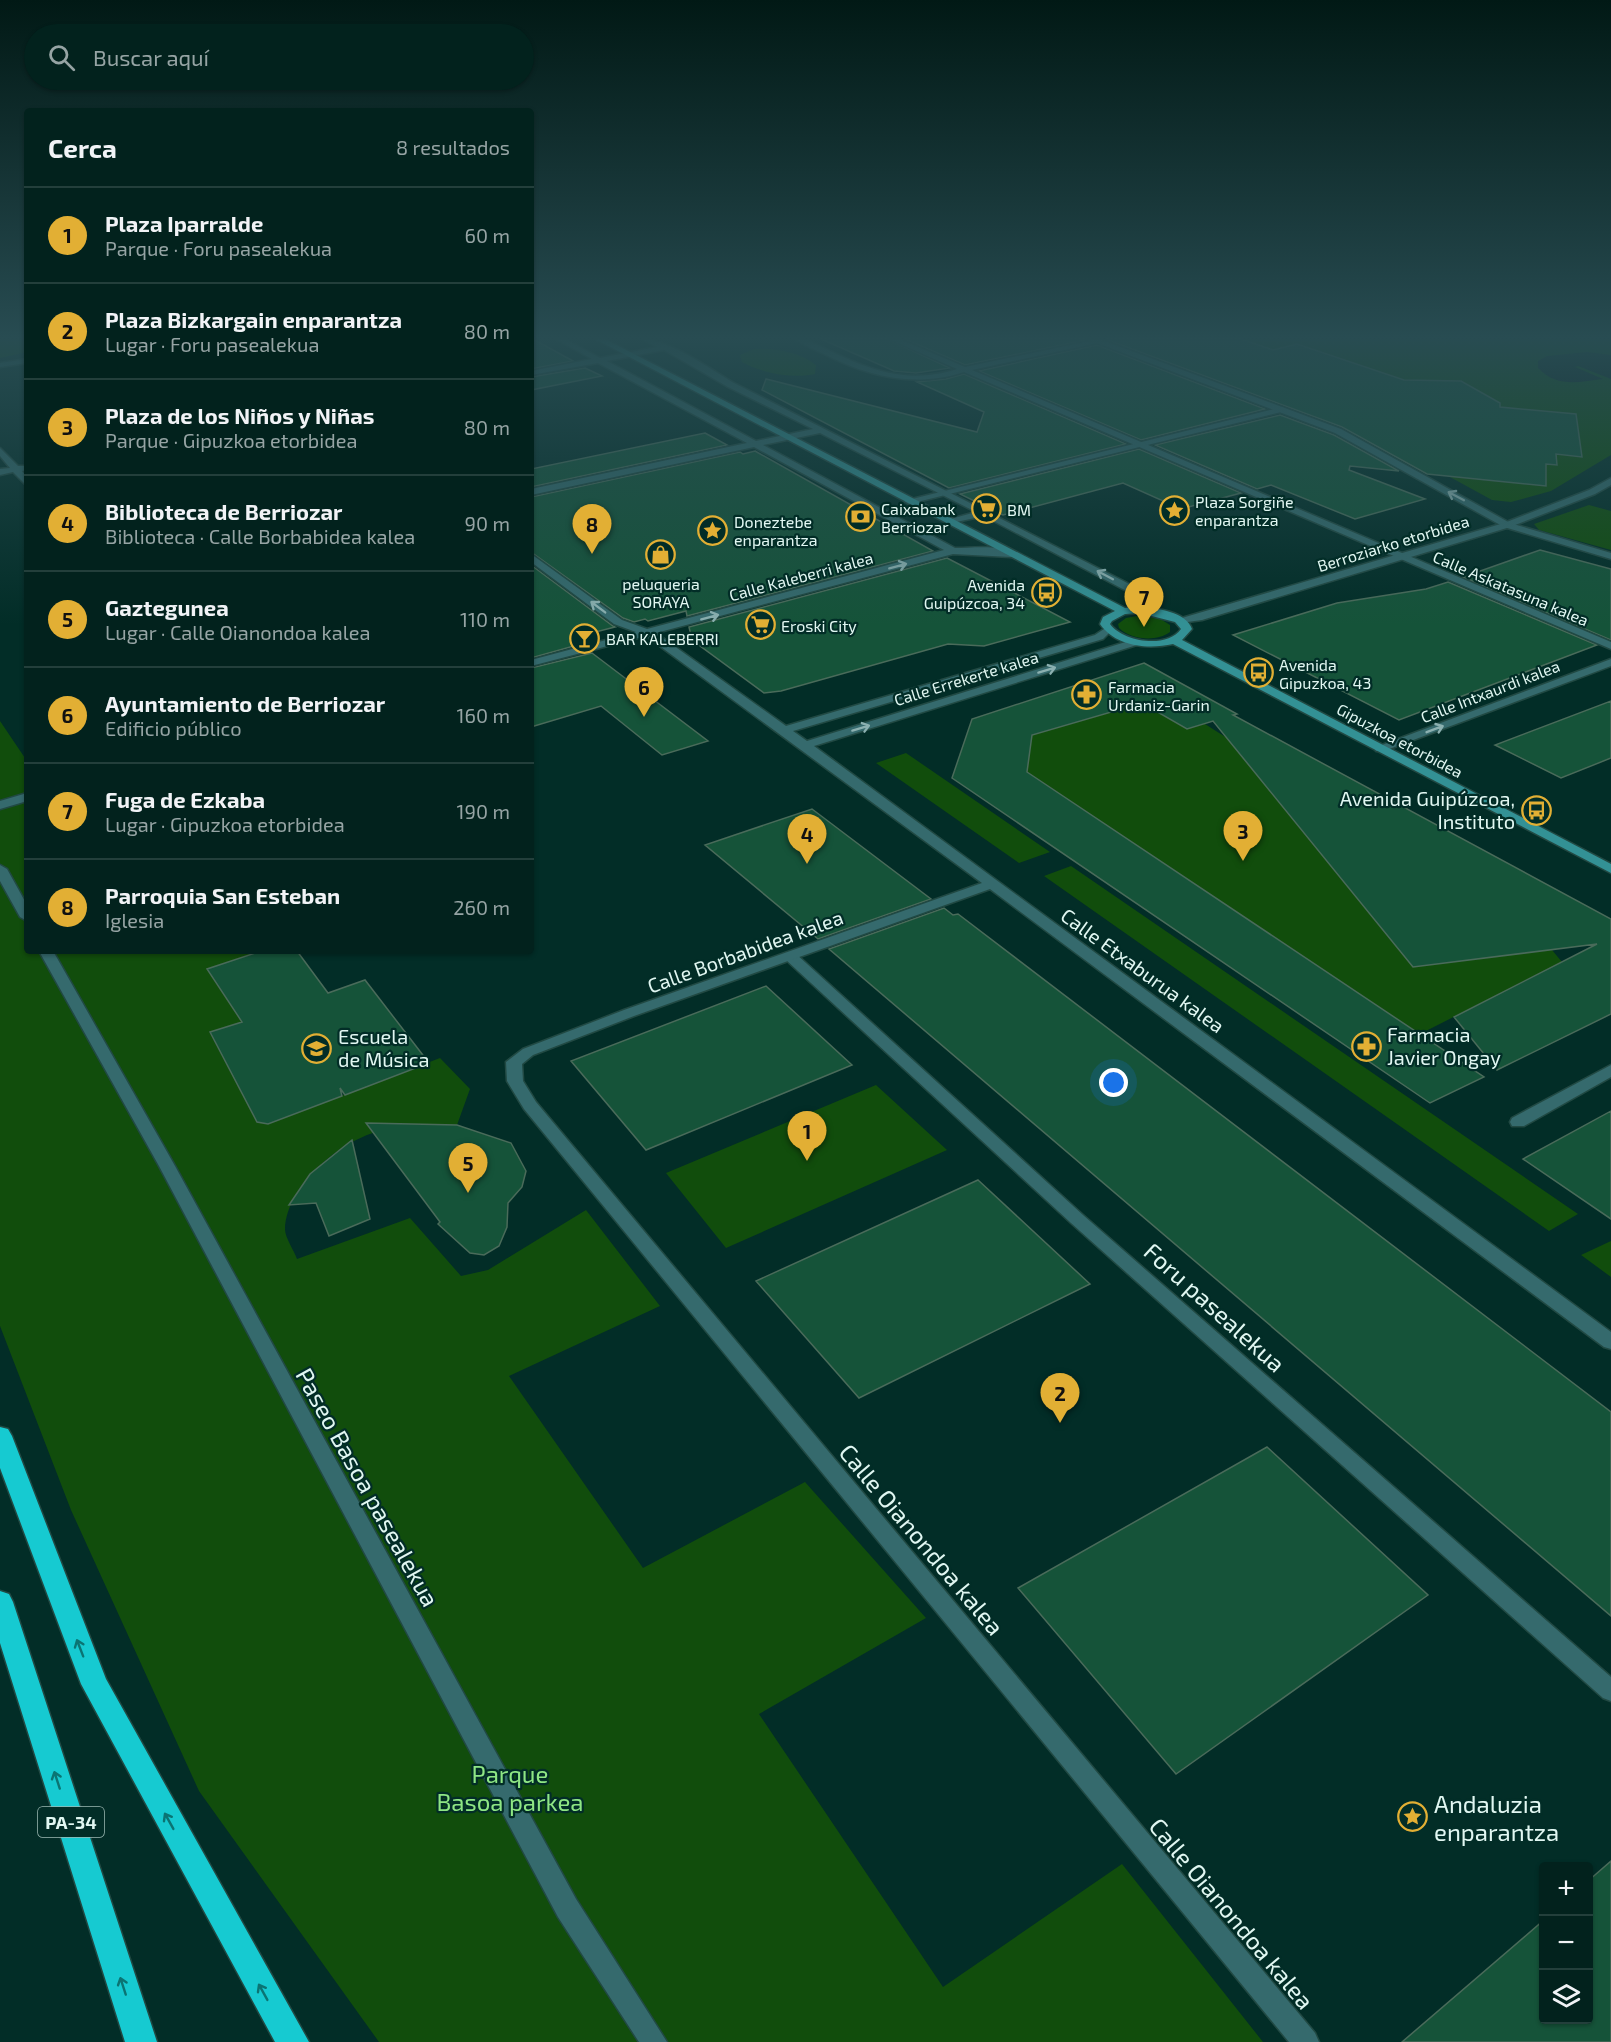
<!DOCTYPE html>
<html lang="es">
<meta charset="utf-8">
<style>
body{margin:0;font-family:"Exo 2",sans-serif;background:#0c2a26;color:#f1f3f6}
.controls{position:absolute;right:18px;bottom:18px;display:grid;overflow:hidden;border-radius:6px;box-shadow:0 2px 4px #0004}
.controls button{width:54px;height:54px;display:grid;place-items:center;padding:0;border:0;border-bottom:2px solid #233f3b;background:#02221d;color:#f1f3f6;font:30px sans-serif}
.you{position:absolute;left:1114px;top:1083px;width:21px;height:21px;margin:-15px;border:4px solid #fff;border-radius:50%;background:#1a73e8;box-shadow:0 0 0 9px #1a73e833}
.badge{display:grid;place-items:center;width:39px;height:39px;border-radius:50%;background:#e2af34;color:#111;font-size:20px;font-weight:700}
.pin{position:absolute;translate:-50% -50px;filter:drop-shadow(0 2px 3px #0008)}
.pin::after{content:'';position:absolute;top:32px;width:21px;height:18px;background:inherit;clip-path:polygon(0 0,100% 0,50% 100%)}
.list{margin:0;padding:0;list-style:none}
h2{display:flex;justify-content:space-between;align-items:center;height:78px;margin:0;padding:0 24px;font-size:26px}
h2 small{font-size:20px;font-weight:400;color:#96a4a4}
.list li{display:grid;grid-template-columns:39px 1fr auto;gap:18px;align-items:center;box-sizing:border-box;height:96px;padding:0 24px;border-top:2px solid #233f3b}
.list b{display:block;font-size:22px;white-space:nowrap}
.list p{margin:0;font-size:20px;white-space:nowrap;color:#96a4a4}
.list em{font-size:20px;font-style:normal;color:#96a4a4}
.icon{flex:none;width:33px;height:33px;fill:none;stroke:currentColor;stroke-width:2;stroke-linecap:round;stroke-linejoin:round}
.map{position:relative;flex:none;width:1611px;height:2042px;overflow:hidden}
.search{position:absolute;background:#02221d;box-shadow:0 2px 4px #0004;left:24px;top:24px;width:510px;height:66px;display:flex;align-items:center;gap:15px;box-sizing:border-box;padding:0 21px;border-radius:33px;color:#96a4a4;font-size:22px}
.panel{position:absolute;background:#02221d;box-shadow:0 2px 4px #0004;left:24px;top:108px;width:510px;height:846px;border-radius:6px}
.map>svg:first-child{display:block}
.green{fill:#114d0c}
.water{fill:#081a1f}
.building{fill:#155339;stroke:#4a6b5a;stroke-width:1.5}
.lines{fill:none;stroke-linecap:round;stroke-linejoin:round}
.pedestrian-casing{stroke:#214943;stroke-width:3}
.minor-casing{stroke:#214943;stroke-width:3}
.tertiary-casing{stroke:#214943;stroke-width:3}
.secondary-casing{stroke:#214943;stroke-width:3}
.motorway-casing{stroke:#214943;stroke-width:3}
.pedestrian{fill:#356a6d;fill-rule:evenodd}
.minor{fill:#356a6d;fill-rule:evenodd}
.tertiary{fill:#356a6d;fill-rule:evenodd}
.secondary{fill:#339195;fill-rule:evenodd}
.motorway{fill:#16cad1;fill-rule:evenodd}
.oneway{stroke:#8bb0b0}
.oneway2{stroke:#0b7473}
.labels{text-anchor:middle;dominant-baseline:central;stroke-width:4.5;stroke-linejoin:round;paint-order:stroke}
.far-poi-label{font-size:16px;fill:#e1f7f2;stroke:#022d27;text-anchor:start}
.far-street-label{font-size:16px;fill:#e1f7f2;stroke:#022d27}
.shield{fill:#022d27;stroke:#9ebab5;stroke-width:1.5}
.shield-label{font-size:18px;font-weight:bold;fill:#e1f7f2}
.poi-label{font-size:20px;fill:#e1f7f2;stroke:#022d27;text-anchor:start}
.street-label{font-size:20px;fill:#e1f7f2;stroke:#022d27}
.near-street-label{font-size:24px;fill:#e1f7f2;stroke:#022d27}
.near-park-label{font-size:24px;fill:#8ee684;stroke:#022d27}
.near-poi-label{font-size:24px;fill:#e1f7f2;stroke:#022d27;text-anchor:start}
</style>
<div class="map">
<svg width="1611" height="2042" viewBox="0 0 1611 2042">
<rect width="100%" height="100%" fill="#022d27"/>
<path class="green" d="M0 339H27V352L0 358Z
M1119 339H1611V455L1551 491 1511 502 1492 500 1397 448 1404 444Z
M754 349C775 348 799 352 816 365L815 374C793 379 761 373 742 362L740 355Z
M1589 505 1611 511V550L1539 530 1534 524Z
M1142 615 1159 618 1170 625V632C1157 642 1131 640 1119 628L1118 624 1126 618Z
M1142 703 1187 729 1205 724 1227 738 1413 967 1552 950 1562 962 1420 1034 1027 772 1032 735Z
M0 721 27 761V951H261L207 969 242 1022 210 1033 257 1122 268 1124 440 1058 470 1089 457 1125C434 1126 410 1126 388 1129 345 1136 287 1183 285 1229 285 1238 294 1250 297 1259L410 1218 461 1276 488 1270 586 1210 660 1306 509 1376 643 1568 805 1482 926 1618 759 1714 943 1987 1122 1864 1263 2042H379L199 1791 71 1510 0 1326Z
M906 753 1050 852 1019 863 876 763Z
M1071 866 1578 1214 1549 1231 1044 876Z
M876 1085 947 1150 726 1248 666 1173Z
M1611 1241V1277L1581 1255Z"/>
<path class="water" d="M1587 352 1611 355V379L1578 366 1575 367 1603 379C1579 382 1557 388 1538 368V361L1547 356Z"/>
<path class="building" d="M531 339H533L573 361 531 369Z
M821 339H887L950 368 916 373 894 371Z
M905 339H1086V340L965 365Z
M1105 339H1241L1273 350 1297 344 1404 380 1461 381 1500 403V407L1576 414 1582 457 1556 454 1557 465 1546 464V486L1427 474 1342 427Z
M1097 345 1265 409 1141 440 979 371Z
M585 368 602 376 531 390V377Z
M964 374 1126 444 949 488 762 390 766 379 977 432 984 412 917 382 946 379Z
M1280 415 1334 435 1399 471 1350 466 1349 470 1425 499 1355 519 1271 485 1257 489 1155 445Z
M705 433 727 445 531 487V469Z
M1139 449 1241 493 1181 509 1123 483 1003 515 960 494Z
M755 451 933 551 687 616 686 611 648 621 645 619 634 622 623 618 531 552V497L740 452 743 454Z
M1540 550 1611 569V640L1463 577Z
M947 558 1070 622 984 646 948 644 781 691 764 693 692 640 689 627Z
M531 565 613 626 615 627 572 638 581 644 531 658Z
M1448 582 1597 645 1399 720 1233 635 1337 603 1426 589Z
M592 653 708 741 662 755 601 706 531 727V668Z
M1144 663 1237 714 1233 715 1611 919V1014L1497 1070 1454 1017 1597 944 1413 967 1213 721 1187 729 1142 703 1032 735 1027 772 1484 1077 1430 1103 952 778 972 719Z
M1611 701V758L1561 778 1495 745Z
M812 809 931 899 818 939 705 845Z
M944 908 953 915 958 914 1611 1412V1616L829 949Z
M261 951H297L328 993 365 980 429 1063 345 1095 340 1088 342 1096 268 1124 257 1122 210 1032 242 1022 207 969Z
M766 986 852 1065 646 1150 571 1061Z
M1611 1111V1219L1523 1159Z
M366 1123 457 1125 511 1143 526 1171 522 1187 508 1203 507 1227 499 1246 484 1255 470 1253 438 1224 440 1222Z
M352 1140 370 1219 329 1236 316 1203 289 1205 310 1174Z
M978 1180 1090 1284 859 1398 756 1281Z
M1267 1447 1428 1595 1176 1774 1018 1588Z
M1611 1861V2042H1402L1544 1920V2019H1588V1881Z"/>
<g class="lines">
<defs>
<path id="pedestrian" d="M1282 407 1286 409 1285 411 909 504 904 501Z
M27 793V801L0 809V801Z
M0 865 7 869 27 905V921L20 917 0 881Z
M39 951H53L175 1166 576 1899 667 2042H639L558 1917 159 1166Z
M790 952 795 953 1083 1215 1611 1677V1701L1603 1698 1071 1223 785 959 783 956Z"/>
<path id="minor" d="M556 339H565L600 358 657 347 642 339C669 339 710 369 734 383L1147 593 1152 610 1147 613 1142 610 1138 597 984 516 947 524V520L976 512 820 433 763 445 955 548C972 548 1001 544 1016 554L1011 557 953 554 656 633 786 726 1095 635 1107 627 1112 630 1103 639 793 731 807 741 1132 640H1140V644L814 746 1611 1332V1349L1604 1347 990 889 634 1016 533 1055 522 1064 523 1081 536 1102 1315 2033 1319 2042H1289L524 1109 507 1081 506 1062 523 1049 624 1010 982 883 646 636 531 666V660L636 632 614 624 531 562V554L622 620 647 629 944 550 754 447 531 495V489L747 443 598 363 531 375V371L592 359ZM664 350 728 387 813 429 756 441 607 361Z
M795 339H805C856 363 898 388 957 369L889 339H899L965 367 1090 341 1088 339H1099L1341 429 1510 523 1611 553V559L1504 527 1335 433 1097 343 972 370 1611 642V649L964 372C915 388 869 377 824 354 815 350 804 345 795 339Z
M27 359V363L0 367V363Z
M0 448 18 466H27V470L22 471 27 477V486L13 472 0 475V469L10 468 0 456Z
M1611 659V666L1384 751H1376L1374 748Z
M1611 1065V1077L1524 1126H1512L1510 1122 1512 1118Z"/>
<path id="tertiary" d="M1611 478V485L1595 494 1510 527 1202 620 1180 623 1175 620 1504 523 1589 490Z"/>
<path id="secondary" d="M595 339H605L1125 608C1143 606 1185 608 1192 629L1182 640 1611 864V873L1173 644C1147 650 1115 646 1100 624L1103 617 1115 611ZM1140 613 1175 622 1181 629C1167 649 1123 642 1110 624L1112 621 1125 614Z"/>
<path id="motorway" d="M0 1427 8 1429 12 1436 106 1679 309 2042H275L81 1684 0 1468Z
M0 1591 9 1594 13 1602 157 2042H125L0 1643Z"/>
</defs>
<use href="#pedestrian" class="pedestrian-casing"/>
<use href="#minor" class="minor-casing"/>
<use href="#tertiary" class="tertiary-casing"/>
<use href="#secondary" class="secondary-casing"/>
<use href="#motorway" class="motorway-casing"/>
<use href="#pedestrian" class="pedestrian"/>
<use href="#minor" class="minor"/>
<use href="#tertiary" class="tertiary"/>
<use href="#secondary" class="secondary"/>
<use href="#motorway" class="motorway"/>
</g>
<defs><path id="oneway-shaft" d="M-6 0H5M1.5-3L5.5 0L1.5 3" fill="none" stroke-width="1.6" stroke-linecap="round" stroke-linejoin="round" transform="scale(1.5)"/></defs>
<g class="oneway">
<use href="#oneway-shaft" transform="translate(1456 496) rotate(-152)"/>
<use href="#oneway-shaft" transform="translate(898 566) rotate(-15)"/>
<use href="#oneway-shaft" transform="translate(1105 575) rotate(-152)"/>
<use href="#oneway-shaft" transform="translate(598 607) rotate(-143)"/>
<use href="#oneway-shaft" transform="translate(710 617) rotate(-15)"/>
<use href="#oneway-shaft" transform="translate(1047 670) rotate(-17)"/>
<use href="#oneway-shaft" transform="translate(861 728) rotate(-17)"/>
<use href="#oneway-shaft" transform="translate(1435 729) rotate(-21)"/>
</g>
<g class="oneway2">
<use href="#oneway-shaft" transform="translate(80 1648) rotate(-111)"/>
<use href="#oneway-shaft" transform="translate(57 1780) rotate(-108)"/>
<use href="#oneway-shaft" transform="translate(169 1821) rotate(-119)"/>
<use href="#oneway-shaft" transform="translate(123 1986) rotate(-108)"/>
<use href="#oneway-shaft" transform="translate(263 1992) rotate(-119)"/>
</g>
<linearGradient id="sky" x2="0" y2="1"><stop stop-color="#011915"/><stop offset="0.54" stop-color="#284c52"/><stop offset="1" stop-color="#284c52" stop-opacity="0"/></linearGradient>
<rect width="1611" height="625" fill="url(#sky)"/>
<defs>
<symbol id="supermarket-ring" viewBox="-11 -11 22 22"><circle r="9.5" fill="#022d27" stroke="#e2af34" stroke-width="1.5"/><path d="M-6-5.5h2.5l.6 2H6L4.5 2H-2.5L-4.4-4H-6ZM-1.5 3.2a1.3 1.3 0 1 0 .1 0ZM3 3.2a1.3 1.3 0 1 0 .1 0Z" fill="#e2af34"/></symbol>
<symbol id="sight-ring" viewBox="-11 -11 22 22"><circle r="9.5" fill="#022d27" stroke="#e2af34" stroke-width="1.5"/><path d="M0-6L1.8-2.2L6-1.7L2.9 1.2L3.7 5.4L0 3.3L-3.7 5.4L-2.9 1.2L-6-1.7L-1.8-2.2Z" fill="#e2af34"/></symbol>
<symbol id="bank-ring" viewBox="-11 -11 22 22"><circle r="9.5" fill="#022d27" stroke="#e2af34" stroke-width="1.5"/><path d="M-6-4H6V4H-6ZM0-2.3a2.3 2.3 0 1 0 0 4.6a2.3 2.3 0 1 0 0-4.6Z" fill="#e2af34"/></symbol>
<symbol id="shop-ring" viewBox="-11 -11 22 22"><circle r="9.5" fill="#022d27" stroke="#e2af34" stroke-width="1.5"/><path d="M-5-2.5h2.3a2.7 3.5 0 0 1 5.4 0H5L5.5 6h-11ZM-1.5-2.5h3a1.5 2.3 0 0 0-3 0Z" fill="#e2af34"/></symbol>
<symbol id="bus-ring" viewBox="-11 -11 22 22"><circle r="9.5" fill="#022d27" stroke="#e2af34" stroke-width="1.5"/><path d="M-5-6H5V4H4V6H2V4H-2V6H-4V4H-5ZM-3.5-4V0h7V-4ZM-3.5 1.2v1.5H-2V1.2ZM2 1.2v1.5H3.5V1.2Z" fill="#e2af34"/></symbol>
<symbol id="bar-ring" viewBox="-11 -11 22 22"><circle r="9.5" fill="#022d27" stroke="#e2af34" stroke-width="1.5"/><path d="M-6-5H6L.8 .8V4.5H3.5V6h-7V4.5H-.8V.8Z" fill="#e2af34"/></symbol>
<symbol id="pharmacy-ring" viewBox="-11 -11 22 22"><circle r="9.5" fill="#022d27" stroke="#e2af34" stroke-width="1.5"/><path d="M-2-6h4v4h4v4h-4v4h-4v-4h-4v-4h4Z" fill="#e2af34"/></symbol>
<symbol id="university-ring" viewBox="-11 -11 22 22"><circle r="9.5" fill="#022d27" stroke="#e2af34" stroke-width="1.5"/><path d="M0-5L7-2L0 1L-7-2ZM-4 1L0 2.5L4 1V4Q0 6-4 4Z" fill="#e2af34"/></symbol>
</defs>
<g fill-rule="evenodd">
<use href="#supermarket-ring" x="970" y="492" width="33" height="33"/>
<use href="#sight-ring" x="1158" y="494" width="33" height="33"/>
<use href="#bank-ring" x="844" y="500" width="33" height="33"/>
<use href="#sight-ring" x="696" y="514" width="33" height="33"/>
<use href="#shop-ring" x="644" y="538" width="33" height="33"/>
<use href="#bus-ring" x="1030" y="576" width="33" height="33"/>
<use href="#supermarket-ring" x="744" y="608" width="33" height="33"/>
<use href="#bar-ring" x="568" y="622" width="33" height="33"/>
<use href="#bus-ring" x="1242" y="656" width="33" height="33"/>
<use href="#pharmacy-ring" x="1070" y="678" width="33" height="33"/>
<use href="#bus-ring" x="1520" y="794" width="33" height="33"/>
<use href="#pharmacy-ring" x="1350" y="1030" width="33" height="33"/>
<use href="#university-ring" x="300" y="1032" width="33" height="33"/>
<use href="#sight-ring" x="1396" y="1800" width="33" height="33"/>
</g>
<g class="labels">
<g class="far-poi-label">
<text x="1195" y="501">Plaza Sorgiñe<tspan x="1195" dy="18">enparantza</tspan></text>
<text x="881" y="508">Caixabank<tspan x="881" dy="18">Berriozar</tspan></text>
<text x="1007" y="509">BM</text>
<text x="734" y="521">Doneztebe<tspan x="734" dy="18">enparantza</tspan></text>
<text x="661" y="583" text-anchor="middle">peluqueria<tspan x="661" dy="18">SORAYA</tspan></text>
<text x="1025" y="584" text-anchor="end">Avenida<tspan x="1025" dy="18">Guipúzcoa, 34</tspan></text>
<text x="781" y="625">Eroski City</text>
<text x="606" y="638">BAR KALEBERRI</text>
<text x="1279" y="664">Avenida<tspan x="1279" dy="18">Gipuzkoa, 43</tspan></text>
<text x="1108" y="686">Farmacia<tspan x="1108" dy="18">Urdaniz-Garin</tspan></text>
</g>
<g class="far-street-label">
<text transform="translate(1393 543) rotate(-17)">Berroziarko etorbidea</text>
<text transform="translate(801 576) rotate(-15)">Calle Kaleberri kalea</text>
<text transform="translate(1511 588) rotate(23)">Calle Askatasuna kalea</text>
<text transform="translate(966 678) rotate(-17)">Calle Errekerte kalea</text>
<text transform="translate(1490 691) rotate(-21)">Calle Intxaurdi kalea</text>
<text transform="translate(1400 740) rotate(28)">Gipuzkoa etorbidea</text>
</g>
<rect class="shield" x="38" y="1807" width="66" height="30" rx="4.5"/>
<g class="shield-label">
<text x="71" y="1822">PA-34</text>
</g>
<g class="poi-label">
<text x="1515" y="798" text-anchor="end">Avenida Guipúzcoa,<tspan x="1515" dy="23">Instituto</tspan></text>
<text x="1387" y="1034">Farmacia<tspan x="1387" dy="23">Javier Ongay</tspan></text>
<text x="338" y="1036">Escuela<tspan x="338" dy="23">de Música</tspan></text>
</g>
<g class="street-label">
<text transform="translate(745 951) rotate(-20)">Calle Borbabidea kalea</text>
<text transform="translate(1143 970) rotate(36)">Calle Etxaburua kalea</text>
</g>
<g class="near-street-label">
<text transform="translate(1215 1307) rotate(42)">Foru pasealekua</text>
<text transform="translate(368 1487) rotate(61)">Paseo Basoa pasealekua</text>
<text transform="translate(922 1539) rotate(50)">Calle Oianondoa kalea</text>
<text transform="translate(1232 1913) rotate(50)">Calle Oianondoa kalea</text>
</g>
<g class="near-park-label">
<text x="510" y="1773">Parque<tspan x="510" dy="28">Basoa parkea</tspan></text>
</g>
<g class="near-poi-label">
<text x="1434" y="1803">Andaluzia<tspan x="1434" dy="28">enparantza</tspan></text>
</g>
</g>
</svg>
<div class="controls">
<button>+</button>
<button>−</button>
<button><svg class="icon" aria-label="layers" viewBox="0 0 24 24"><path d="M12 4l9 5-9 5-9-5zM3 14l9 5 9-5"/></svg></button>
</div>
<div class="you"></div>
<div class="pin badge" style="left:807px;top:1161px">1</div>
<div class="pin badge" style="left:1060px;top:1423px">2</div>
<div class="pin badge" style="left:1243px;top:861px">3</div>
<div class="pin badge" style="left:807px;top:864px">4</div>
<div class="pin badge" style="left:468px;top:1193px">5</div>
<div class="pin badge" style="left:644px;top:717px">6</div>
<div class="pin badge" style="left:1144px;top:627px">7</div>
<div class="pin badge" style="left:592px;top:554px">8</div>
<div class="search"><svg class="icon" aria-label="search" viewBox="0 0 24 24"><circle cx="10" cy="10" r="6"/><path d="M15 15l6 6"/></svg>Buscar aquí</div>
<section class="panel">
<h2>Cerca<small>8 resultados</small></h2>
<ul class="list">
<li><span class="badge">1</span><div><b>Plaza Iparralde</b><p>Parque · Foru pasealekua</p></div><em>60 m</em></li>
<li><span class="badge">2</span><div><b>Plaza Bizkargain enparantza</b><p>Lugar · Foru pasealekua</p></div><em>80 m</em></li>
<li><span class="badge">3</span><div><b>Plaza de los Niños y Niñas</b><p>Parque · Gipuzkoa etorbidea</p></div><em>80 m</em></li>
<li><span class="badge">4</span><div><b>Biblioteca de Berriozar</b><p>Biblioteca · Calle Borbabidea kalea</p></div><em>90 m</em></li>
<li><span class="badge">5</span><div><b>Gaztegunea</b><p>Lugar · Calle Oianondoa kalea</p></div><em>110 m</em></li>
<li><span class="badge">6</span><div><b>Ayuntamiento de Berriozar</b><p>Edificio público</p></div><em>160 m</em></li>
<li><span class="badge">7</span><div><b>Fuga de Ezkaba</b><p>Lugar · Gipuzkoa etorbidea</p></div><em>190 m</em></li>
<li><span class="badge">8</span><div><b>Parroquia San Esteban</b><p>Iglesia</p></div><em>260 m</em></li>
</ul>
</section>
</div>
